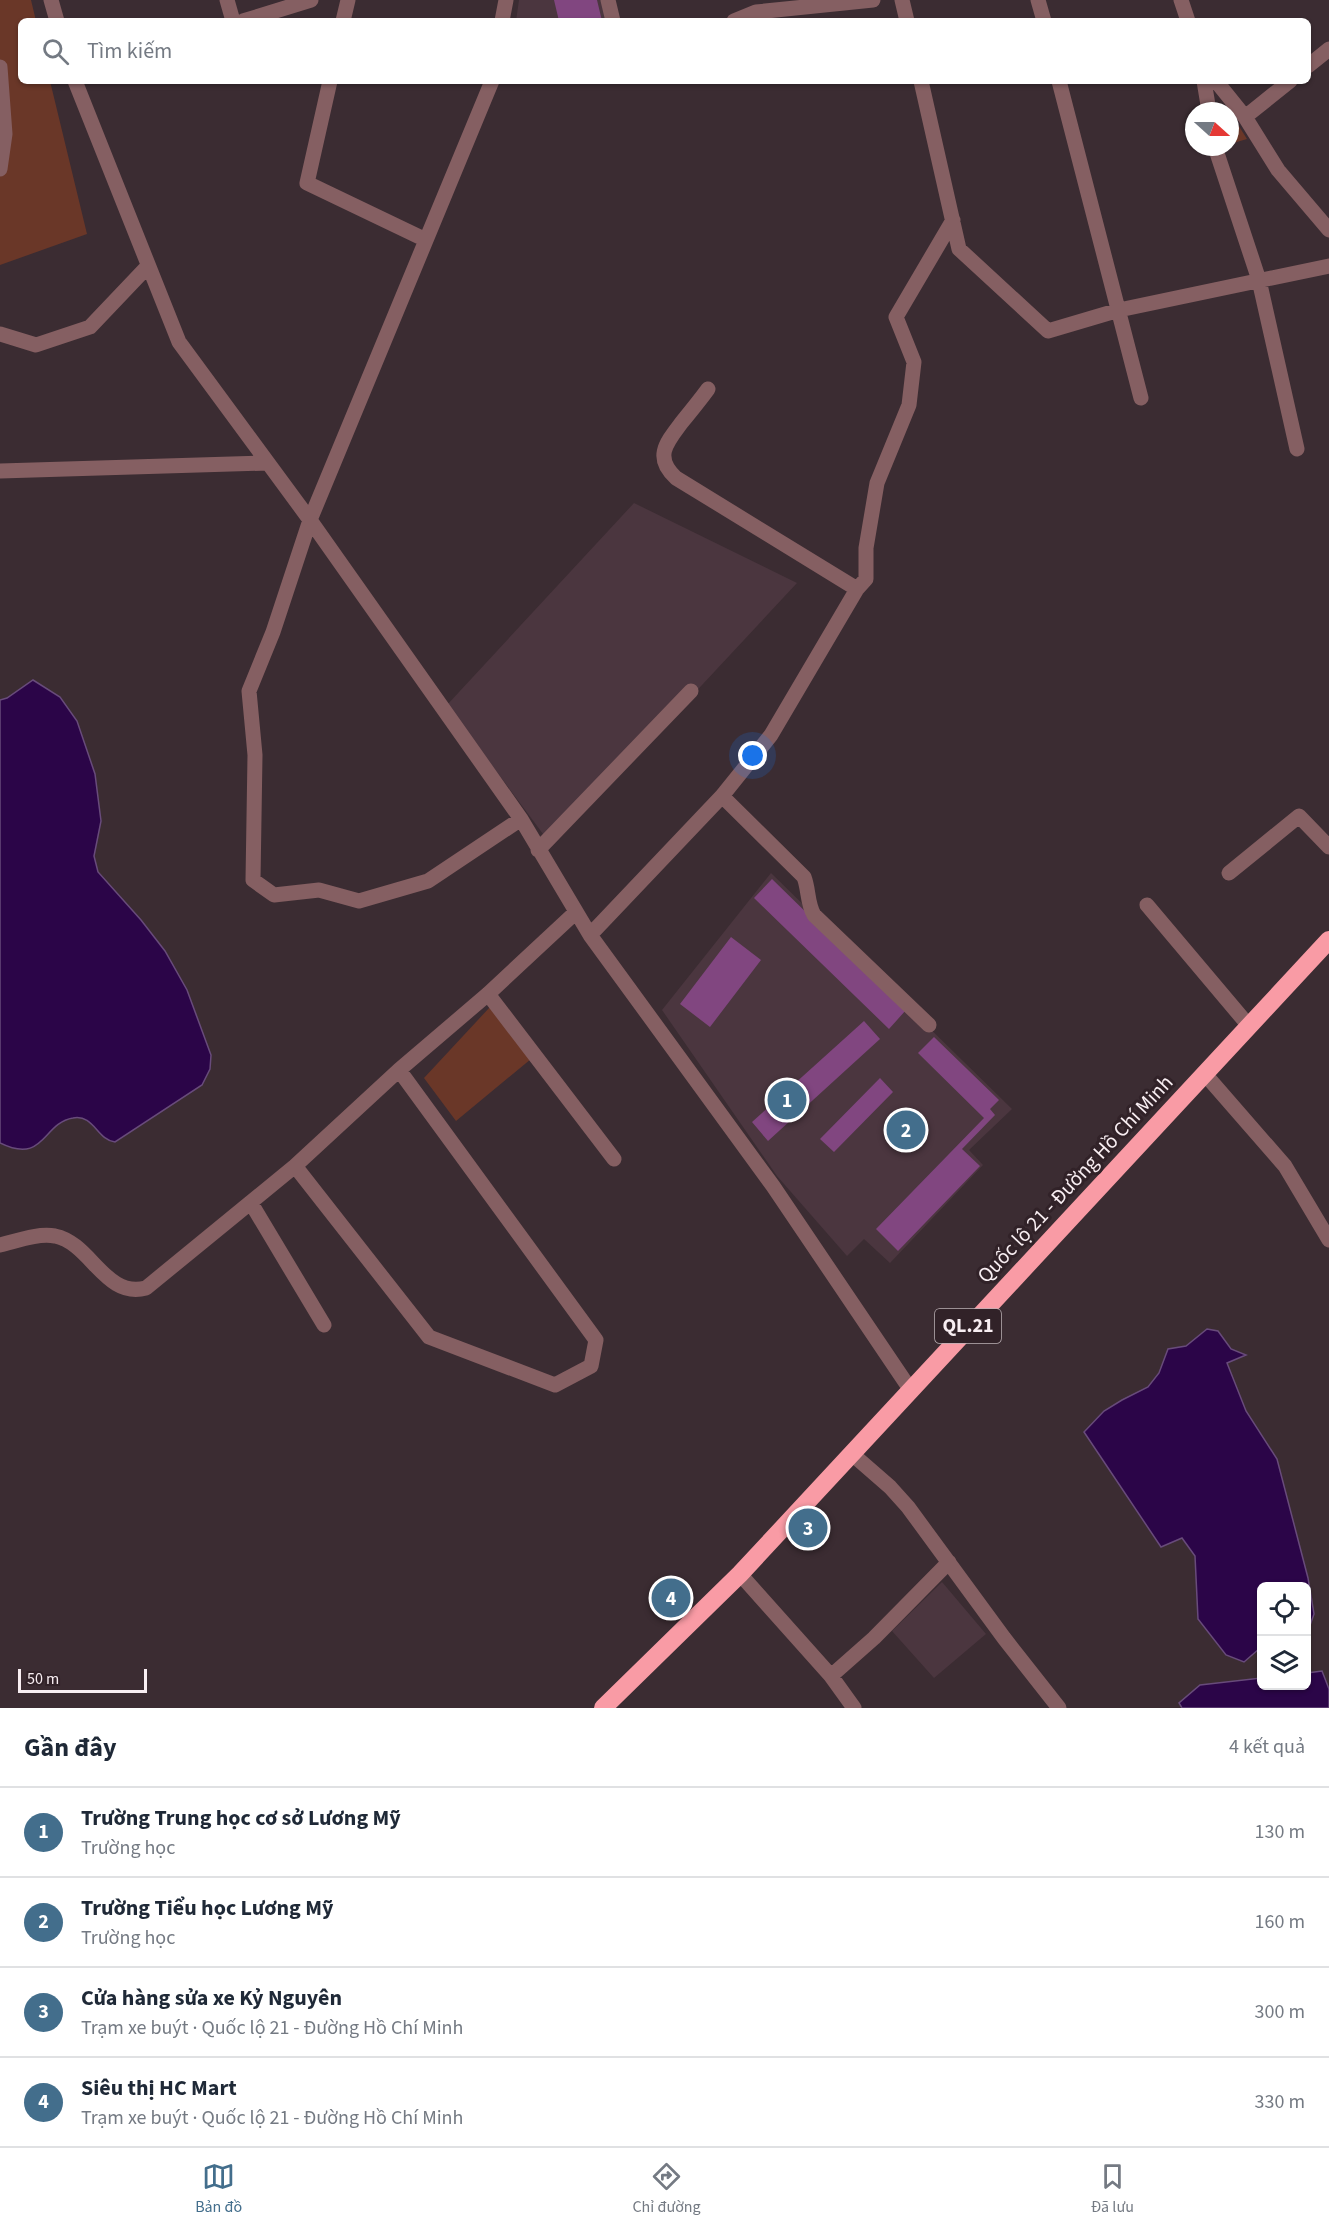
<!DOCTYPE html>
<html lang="vi">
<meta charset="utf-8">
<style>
body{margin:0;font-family:"Source Sans 3",sans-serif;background:#f6f6f7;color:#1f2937}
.controls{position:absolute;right:18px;bottom:18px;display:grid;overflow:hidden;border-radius:9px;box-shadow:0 2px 4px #0004}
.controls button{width:54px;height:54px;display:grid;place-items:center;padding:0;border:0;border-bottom:2px solid #e0e1e3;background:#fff;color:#1f2937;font:30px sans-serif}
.compass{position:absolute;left:1185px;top:102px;width:54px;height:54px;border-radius:50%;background:#fff;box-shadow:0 2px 4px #0004;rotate:111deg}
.scale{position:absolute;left:18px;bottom:15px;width:129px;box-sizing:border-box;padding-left:6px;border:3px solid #f8eef2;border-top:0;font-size:16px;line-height:21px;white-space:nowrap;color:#f8eef2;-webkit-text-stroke:4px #312228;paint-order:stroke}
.you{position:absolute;left:753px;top:756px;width:21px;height:21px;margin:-15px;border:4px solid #fff;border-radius:50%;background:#1a73e8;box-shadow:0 0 0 9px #1a73e833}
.badge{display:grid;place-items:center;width:39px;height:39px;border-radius:50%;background:#436e8c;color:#fff;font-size:20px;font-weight:700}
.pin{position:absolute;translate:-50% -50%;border:3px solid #fff;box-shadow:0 2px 6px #0006}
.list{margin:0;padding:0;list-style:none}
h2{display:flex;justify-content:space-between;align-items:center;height:78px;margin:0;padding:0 24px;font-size:26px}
h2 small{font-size:20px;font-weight:400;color:#747a83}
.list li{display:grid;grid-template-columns:39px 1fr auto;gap:18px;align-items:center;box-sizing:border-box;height:90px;padding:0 24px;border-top:2px solid #e0e1e3}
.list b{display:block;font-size:22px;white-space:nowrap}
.list p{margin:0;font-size:20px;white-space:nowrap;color:#747a83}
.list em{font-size:20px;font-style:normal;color:#747a83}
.icon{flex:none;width:33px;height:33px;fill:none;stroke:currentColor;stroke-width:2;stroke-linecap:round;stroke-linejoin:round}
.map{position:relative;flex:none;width:1329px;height:1708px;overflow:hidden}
.search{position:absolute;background:#fff;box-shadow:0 2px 4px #0004;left:18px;right:18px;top:18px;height:66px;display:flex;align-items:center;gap:15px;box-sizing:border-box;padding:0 21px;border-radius:9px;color:#747a83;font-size:22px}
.sheet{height:438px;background:#fff}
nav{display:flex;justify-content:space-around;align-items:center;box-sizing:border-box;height:84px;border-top:2px solid #e0e1e3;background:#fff;font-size:16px;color:#747a83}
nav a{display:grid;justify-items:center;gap:3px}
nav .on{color:#436e8c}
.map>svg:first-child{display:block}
.built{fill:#4b363f}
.green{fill:#6a3728}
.water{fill:#2b0548;stroke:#684b7b;stroke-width:1.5}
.building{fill:#814680}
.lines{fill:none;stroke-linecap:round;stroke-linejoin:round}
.minor{stroke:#855f62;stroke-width:15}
.highway{stroke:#f99ba5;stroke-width:18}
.labels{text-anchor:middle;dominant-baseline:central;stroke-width:6;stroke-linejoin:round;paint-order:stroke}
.shield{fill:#312228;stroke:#bcb1b5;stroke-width:1.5}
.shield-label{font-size:20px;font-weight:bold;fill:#f8eef2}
.street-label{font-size:21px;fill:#f8eef2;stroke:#312228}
</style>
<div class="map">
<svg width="1329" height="1708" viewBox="0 0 1329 1708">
<rect width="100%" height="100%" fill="#3b2c32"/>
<path class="built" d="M519 0H603L608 21H516Z
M634 503 797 583 552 846 447 705Z
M771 873 1012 1109 969 1150 983 1165 890 1263 864 1239 847 1256 777 1176 662 1010Z
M942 1582 986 1634 934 1678 892 1631Z"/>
<path class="green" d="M0 0H31L36 21H21V81H50L87 234 0 265Z
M1230 112 1247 139 1230 144Z
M490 1007 531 1059 456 1121 424 1078Z"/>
<path class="water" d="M33 680 60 697 77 721 95 774 101 821 94 856 98 872 141 920 165 951 187 990 211 1055 210 1069 202 1085 115 1142C97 1140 94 1114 73 1118 42 1123 45 1165 0 1143V700L7 698Z
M1207 1329 1218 1331 1231 1349 1246 1355 1227 1363 1246 1411 1277 1459 1308 1578 1314 1614 1307 1634 1306 1586H1262L1261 1649H1259L1244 1662 1226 1655 1198 1619 1195 1556 1182 1538 1161 1547 1084 1432 1104 1411 1122 1400 1148 1387 1159 1373 1168 1349 1186 1346Z
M1322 1671 1329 1689V1708H1182L1179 1703 1200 1685 1261 1678 1262 1686H1270L1273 1689 1289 1688 1291 1686H1306L1307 1673Z"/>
<path class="building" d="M554 0H597L602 21H559Z
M772 879 906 1010 889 1029 754 898Z
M731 937 761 960 710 1027 680 1004Z
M864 1021 880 1039 768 1141 752 1122Z
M934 1037 999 1100 990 1109 995 1115 962 1149 980 1166 898 1251 876 1229 984 1118 918 1053Z
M880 1078 893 1092 834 1152 820 1139Z"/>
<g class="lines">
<path class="minor" d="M51 0 57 21
M227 0 233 21
M608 0 613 21
M902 0 907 21
M1038 0 1044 21
M1181 0 1188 21
M243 21 311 0
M343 21 348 0
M502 21 506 0
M734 21 756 12 873 0
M1308 66 1329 49
M0 67 5 134 0 169
M75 81 179 342 310 520 521 819 590 935 773 1186 910 1389
M330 81 307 183 426 240
M492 81 310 520 273 632 249 691 255 755 253 880 274 895 319 890 359 901 428 881 521 819
M921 81 959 249 1048 331 1119 310 1329 266
M1059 81 1141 398
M1204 81 1209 111
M1216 81 1245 117 1278 170 1329 230
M1245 117 1290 81
M1215 147 1259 280 1297 449
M0 334 36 345 90 327 148 266
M708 389C700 400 691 411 682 422 667 442 653 457 676 478L857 589
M0 471 268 463
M722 796 804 877C809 890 807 903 814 915L929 1025
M538 850 691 691
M1229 873 1299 816 1329 847
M1147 905 1249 1026
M590 935 722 796 771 735 857 589 866 579V548L877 483 909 405 914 362 896 317 953 220
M488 994 614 1159
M1204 1073 1285 1166 1329 1240
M295 1166 429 1337 555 1385 591 1366 596 1340 399 1070
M251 1203 324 1325
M0 1245C17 1241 37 1233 55 1236 91 1243 105 1299 146 1288L295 1166 399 1070 488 994 576 912
M851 1453 890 1487 908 1507 1004 1638 1059 1708
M740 1574 831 1676 854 1708
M831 1676 874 1638 949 1562"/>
<path class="highway" d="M603 1708 740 1574 1329 940"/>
</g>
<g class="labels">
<rect class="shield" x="935" y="1309" width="66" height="34" rx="4.5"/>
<g class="shield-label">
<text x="968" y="1326">QL.21</text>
</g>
<g class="street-label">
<text transform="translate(1075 1179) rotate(-47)">Quốc lộ 21 - Đường Hồ Chí Minh</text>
</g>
</g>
</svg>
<div class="controls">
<button><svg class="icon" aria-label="locate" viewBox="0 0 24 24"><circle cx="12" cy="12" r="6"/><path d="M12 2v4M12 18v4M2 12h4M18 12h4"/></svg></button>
<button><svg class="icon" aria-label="layers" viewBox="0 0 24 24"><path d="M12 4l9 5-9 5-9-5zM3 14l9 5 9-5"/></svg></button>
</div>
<svg class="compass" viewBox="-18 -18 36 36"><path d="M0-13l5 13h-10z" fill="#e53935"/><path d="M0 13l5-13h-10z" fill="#747a83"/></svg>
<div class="scale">50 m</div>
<div class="you"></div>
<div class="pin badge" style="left:787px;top:1100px">1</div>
<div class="pin badge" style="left:906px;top:1130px">2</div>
<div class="pin badge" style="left:808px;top:1528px">3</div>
<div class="pin badge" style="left:671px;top:1598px">4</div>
<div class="search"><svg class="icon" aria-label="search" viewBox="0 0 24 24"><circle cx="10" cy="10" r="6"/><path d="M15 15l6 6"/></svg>Tìm kiếm</div>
</div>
<section class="sheet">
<h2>Gần đây<small>4 kết quả</small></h2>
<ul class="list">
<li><span class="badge">1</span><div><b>Trường Trung học cơ sở Lương Mỹ</b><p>Trường học</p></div><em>130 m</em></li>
<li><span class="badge">2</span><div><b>Trường Tiểu học Lương Mỹ</b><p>Trường học</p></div><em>160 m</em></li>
<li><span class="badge">3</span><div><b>Cửa hàng sửa xe Kỷ Nguyên</b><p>Trạm xe buýt · Quốc lộ 21 - Đường Hồ Chí Minh</p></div><em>300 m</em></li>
<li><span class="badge">4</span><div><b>Siêu thị HC Mart</b><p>Trạm xe buýt · Quốc lộ 21 - Đường Hồ Chí Minh</p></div><em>330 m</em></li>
</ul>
</section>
<nav>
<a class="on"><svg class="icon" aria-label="map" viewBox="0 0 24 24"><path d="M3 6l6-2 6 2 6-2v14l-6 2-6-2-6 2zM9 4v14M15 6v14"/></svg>Bản đồ</a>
<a><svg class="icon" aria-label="directions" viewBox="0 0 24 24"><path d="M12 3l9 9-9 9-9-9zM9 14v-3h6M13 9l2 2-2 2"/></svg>Chỉ đường</a>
<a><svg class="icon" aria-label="saved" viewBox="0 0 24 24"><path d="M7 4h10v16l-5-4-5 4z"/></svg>Đã lưu</a>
</nav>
